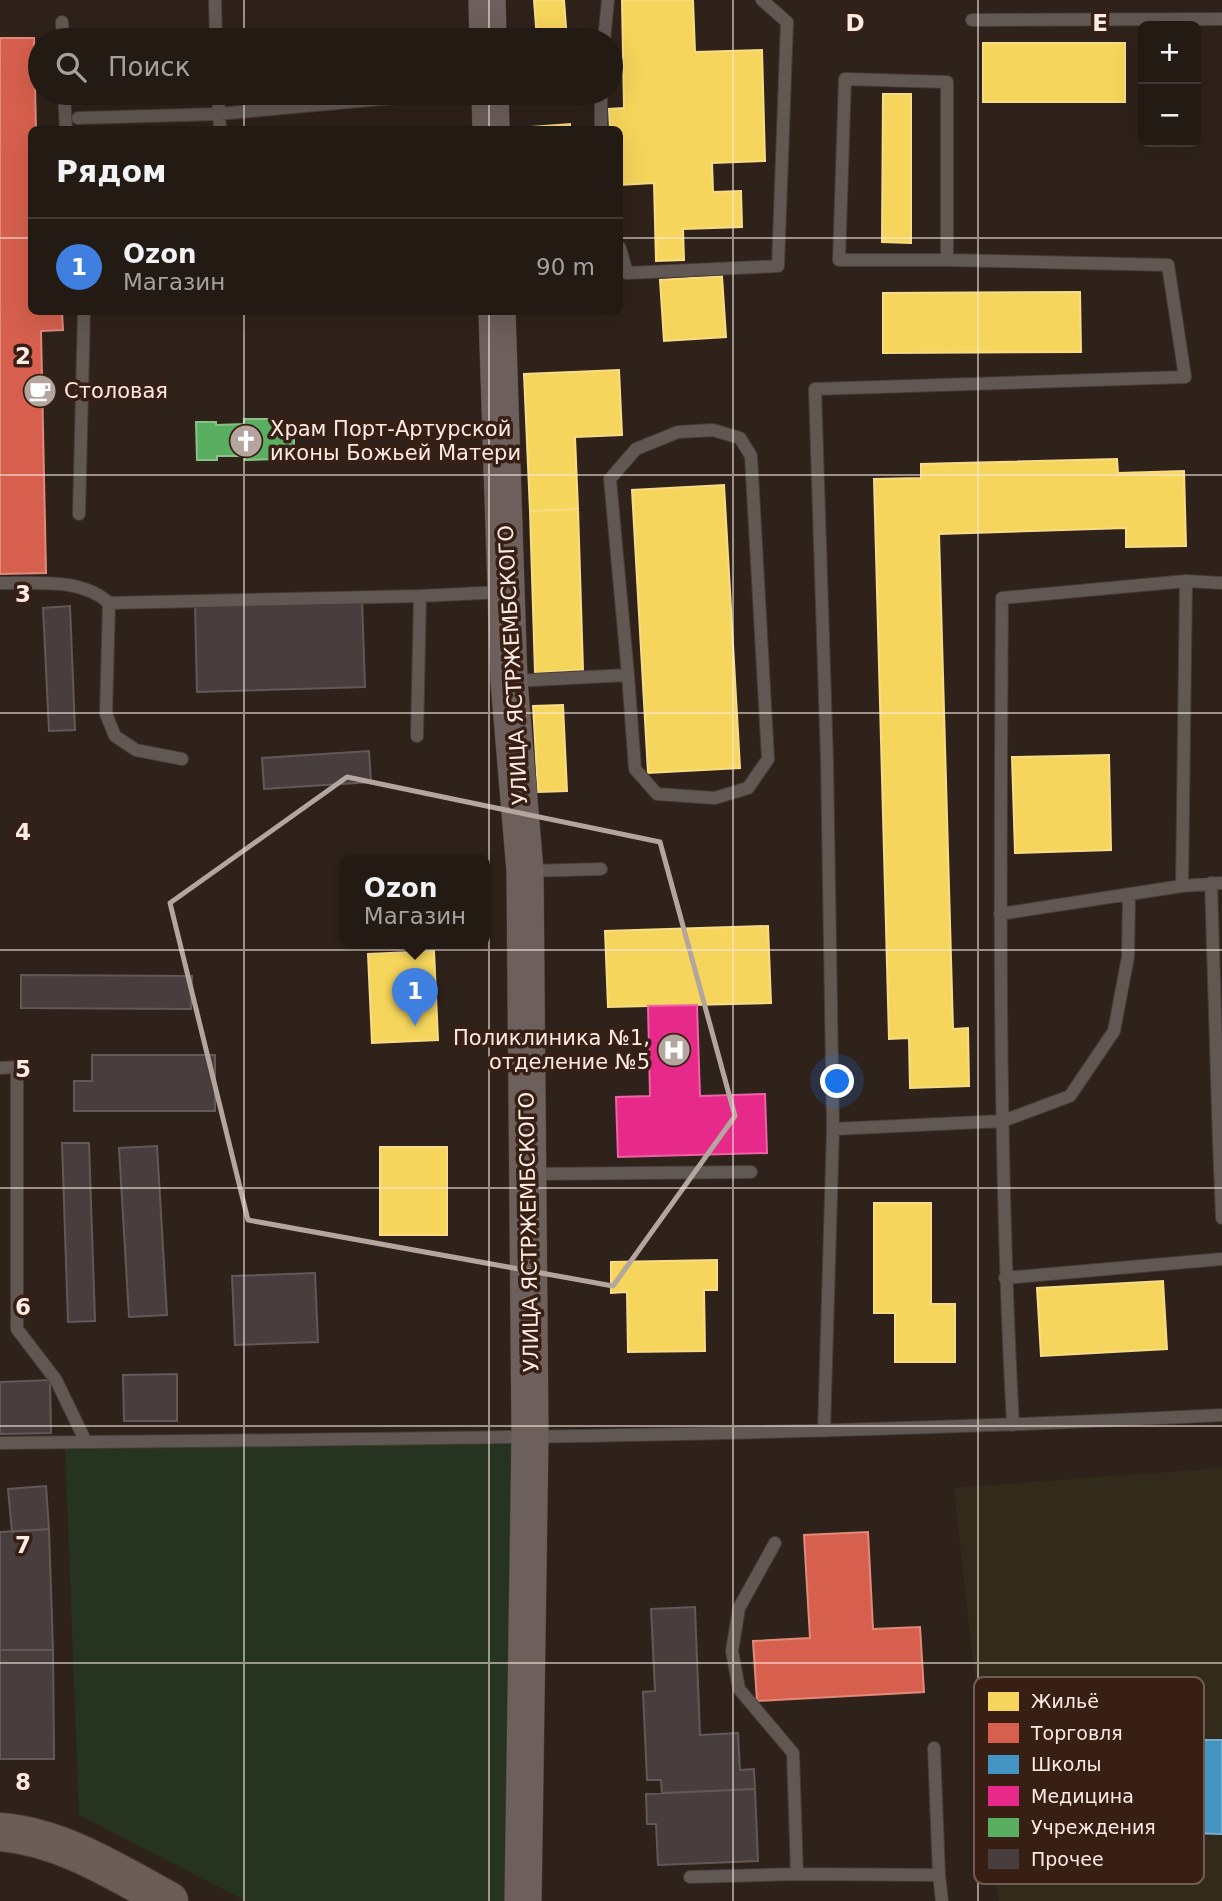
<!DOCTYPE html>
<html lang="ru">
<meta charset="utf-8">
<style>
body{margin:0;font-family:"DejaVu Sans",sans-serif;background:#2f2722;color:#f1f3f6}
.controls{position:absolute;right:21px;top:21px;display:grid;overflow:hidden;border-radius:10px;box-shadow:0 7px 28px #0002}
.controls button{width:63px;height:63px;display:grid;place-items:center;padding:0;border:0;border-bottom:2px solid #403834;background:#231a14;color:#f1f3f6;font:35px sans-serif}
.you{position:absolute;left:838px;top:1082px;width:24px;height:24px;margin:-18px;border:5px solid #fff;border-radius:50%;background:#1a73e8;box-shadow:0 0 0 10px #1a73e833}
.badge{display:grid;place-items:center;width:46px;height:46px;border-radius:50%;background:#bca0f2;color:#fff;font-size:23px;font-weight:700}
.pin{position:absolute;translate:-50% -58px;filter:drop-shadow(0 2px 4px #0008)}
.pin::after{content:'';position:absolute;top:37px;width:24px;height:21px;background:inherit;clip-path:polygon(0 0,100% 0,50% 100%)}
.popup{position:absolute;left:340px;top:855px;width:150px;height:91px;box-sizing:border-box;display:grid;place-content:center;border-radius:10px;background:#231a14;filter:drop-shadow(0 2px 5px #0005);font-size:23px;white-space:nowrap;color:#a3a1a0}
.popup b{font-size:26px;color:#f1f3f6}
.popup::after{content:'';position:absolute;left:50%;top:100%;margin-left:-14px;border:14px solid transparent;border-top-color:#231a14}
.list{margin:0;padding:0;list-style:none}
h2{display:flex;justify-content:space-between;align-items:center;height:91px;margin:0;padding:0 28px;font-size:30px}
h2 small{font-size:23px;font-weight:400;color:#a3a1a0}
.list li{display:grid;grid-template-columns:46px 1fr auto;gap:21px;align-items:center;box-sizing:border-box;height:98px;padding:0 28px;border-top:2px solid #403834}
.list b{display:block;font-size:26px;white-space:nowrap}
.list p{margin:0;font-size:23px;white-space:nowrap;color:#a3a1a0}
.list em{font-size:23px;font-style:normal;color:#a3a1a0}
.icon{flex:none;width:38px;height:38px;fill:none;stroke:currentColor;stroke-width:2;stroke-linecap:round;stroke-linejoin:round}
.map{position:relative;flex:none;width:1222px;height:1901px;overflow:hidden}
.search{position:absolute;background:#231a14;box-shadow:0 7px 28px #0002;left:28px;top:28px;width:595px;height:77px;display:flex;align-items:center;gap:18px;box-sizing:border-box;padding:0 24px;border-radius:38px;color:#a3a1a0;font-size:26px}
.panel{position:absolute;background:#231a14;box-shadow:0 7px 28px #0002;left:28px;top:126px;width:595px;height:189px;border-radius:10px}
.map>svg:first-child{display:block}
.education{fill:#322b1b}
.green{fill:#253320}
.homes{fill:#f6d55c;stroke:#f8dc85;stroke-width:2}
.shops{fill:#d6604d;stroke:#e18a7a;stroke-width:2}
.schools{fill:#4393c3;stroke:#7aadcd;stroke-width:2}
.health{fill:#e7298a;stroke:#ed63a5;stroke-width:2}
.public{fill:#5aae61;stroke:#8bc088;stroke-width:2}
.building{fill:#493e3e;stroke:#635858;stroke-width:2}
.lines{fill:none;stroke-linecap:round;stroke-linejoin:round}
.service-casing{stroke:#483c38;stroke-width:14}
.secondary-casing{stroke:#483c38;stroke-width:38}
.primary-casing{stroke:#483c38;stroke-width:40}
.service{stroke:#625853;stroke-width:12}
.secondary{stroke:#6d5f5b;stroke-width:37}
.primary{stroke:#6c5d58;stroke-width:38}
.marked{fill:none;stroke:#b4a59e;stroke-width:5;stroke-linejoin:round}
.grid{fill:none;stroke:#fcebe4;stroke-width:2;stroke-opacity:0.55}
.labels{text-anchor:middle;dominant-baseline:central;stroke-width:7;stroke-linejoin:round;paint-order:stroke}
.poi-label{font-size:21px;fill:#fcebe4;stroke:#371f13;text-anchor:start}
.street-label{font-size:21px;fill:#fcebe4;stroke:#371f13}
.key{fill:#371f13;stroke:#725c52;stroke-width:2}
.key-label{font-size:19px;fill:#fcebe4}
.grid-label{font-size:23px;text-anchor:middle;font-weight:bold;fill:#fcebe4;stroke:#371f13;stroke-width:7;stroke-linejoin:round;paint-order:stroke}
</style>
<div class="map">
<svg width="1222" height="1901" viewBox="0 0 1222 1901">
<rect width="100%" height="100%" fill="#2f221b"/>
<path class="education" d="M1222 1468V1901H999L954 1488Z"/>
<path class="green" d="M523 1440 512 1901H246L79 1815 65 1447Z"/>
<path class="homes" d="M534 0H564L567 40H537Z
M622 0H693L695 52 762 50 765 161 712 163 713 192 741 191 742 227 683 229 684 260 656 261 654 183 620 185V130H610L609 109 624 108Z
M983 43H1125V102H983Z
M883 94H911V243L882 242Z
M570 124V130H533L532 127Z
M722 276 726 337 664 341 660 280Z
M1080 292 1081 352 883 353V293Z
M619 370 622 435 575 437 578 509 530 511 524 374Z
M1117 459 1118 473 1184 471 1186 546 1126 547V528L939 534 953 1029 968 1028 969 1086 910 1088 909 1038 889 1039 874 479 921 478V464Z
M724 485 740 768 648 773 632 490Z
M578 509 583 670 535 673 530 511Z
M563 705 567 791 538 792 533 706Z
M1109 755 1111 850 1015 853 1012 757Z
M768 926 771 1003 608 1007 605 931Z
M434 951 438 1040 372 1043 368 954Z
M380 1147H447V1235H380Z
M874 1203H931V1304H955V1362H895V1313H874Z
M717 1260V1290H704L705 1351 628 1352 627 1292 611 1293V1262Z
M1163 1281 1167 1349 1041 1356 1037 1288Z"/>
<path class="shops" d="M0 38H34L36 130H32V312H62L63 330 41 331 46 573 0 574Z
M868 1532 873 1629 920 1627 924 1692 757 1701 753 1641 810 1638 804 1535Z"/>
<path class="schools" d="M1189 1740H1222V1834L1188 1833Z"/>
<path class="health" d="M697 1005 700 1096 765 1094 767 1153 618 1157 616 1097 650 1096 648 1006Z"/>
<path class="public" d="M244 419H276V424H285L294 433V445L286 454 277 455 276 459 245 460V456H217V460H197L196 422H216V425L244 424Z"/>
<path class="building" d="M362 600 365 687 197 692 195 604Z
M70 606 75 730 49 731 43 608Z
M369 751 371 782 264 789 262 758Z
M21 975 192 976 191 1009 21 1008Z
M92 1055H215V1111H74V1081H92Z
M62 1143H89L95 1321 68 1322Z
M157 1146 167 1315 129 1317 119 1148Z
M315 1273 318 1342 235 1345 232 1276Z
M177 1374V1421H124L123 1375Z
M50 1380 51 1433 0 1434V1382Z
M46 1486 49 1529 12 1532 8 1489Z
M49 1529 53 1650H0V1532Z
M695 1607 700 1735 738 1733 740 1770 754 1769 755 1789 662 1793 661 1780H647L643 1692 655 1691 651 1609Z
M0 1650H53L54 1759H0Z
M755 1789 758 1861 658 1865 656 1824H647L646 1794Z"/>
<g class="lines">
<defs>
<path id="service" d="M215 0 216 40
M972 20 1222 19
M62 22 63 40
M367 40 389 39
M604 40 608 0
M64 93 66 130
M218 93 220 130
M601 93V130
M78 118 219 114 393 98
M620 248 627 273 778 266 787 22 762 0
M79 514 84 312
M0 583C35 584 81 577 109 603
M513 681 628 675 635 769 657 794 715 798 748 788 768 759 751 456 740 438 713 430 678 432 636 449 610 479 628 675
M417 736 420 596
M182 759 136 750 115 736 106 714 109 603 420 596 503 592
M529 871 601 869
M1211 883 1219 1143H1222
M1182 886 1186 581
M1000 914 1182 886 1222 883
M0 1068 17 1067V1329L56 1380 86 1442
M833 1129 827 761 815 389 1185 377 1168 265 947 260V82L845 79 839 260H947
M1219 1143 1222 1218
M532 1174 751 1172
M1005 1278 1222 1259
M1013 1425C998 1150 1000 874 1002 598L1186 581 1222 583
M824 1431 833 1129 1003 1121 1070 1096 1114 1031 1128 957 1129 894
M0 1443C407 1439 815 1436 1222 1415
M775 1543 739 1608 732 1651 739 1689 793 1753 797 1874
M934 1748 939 1875
M690 1877 797 1874 939 1875 942 1901"/>
<path id="secondary" d="M487 0 488 40
M490 93 491 130
M497 312 509 681 525 871 530 1435 523 1901"/>
<path id="primary" d="M0 1832C62 1837 116 1872 169 1901"/>
</defs>
<use href="#service" class="service-casing"/>
<use href="#secondary" class="secondary-casing"/>
<use href="#primary" class="primary-casing"/>
<use href="#service" class="service"/>
<use href="#secondary" class="secondary"/>
<use href="#primary" class="primary"/>
</g>
<path class="marked" d="M347 777 660 842 735 1116 613 1286 248 1220 170 903Z"/>
<path class="grid" d="M244 0V40M489 0V40M733 0V1901M978 0V1901M244 93V130M489 93V130M0 238H32M620 238H1222M244 312V1901M489 312V1901M0 475H1222M0 713H1222M0 950H1222M0 1188H1222M0 1426H1222M0 1663H1222"/>
<defs>
<symbol id="cafe-disc" viewBox="-11 -11 22 22"><circle r="9.5" fill="#b4a59e" stroke="#371f13"/><path d="M-5.5-4.5H6V0H3Q3 3.5 0 3.5H-2.5Q-5.5 3.5-5.5 0ZM3-3.2v2h1.7v-2ZM-6 4.5H4V6H-6Z" fill="#fff"/></symbol>
<symbol id="church-disc" viewBox="-11 -11 22 22"><circle r="9.5" fill="#b4a59e" stroke="#371f13"/><path d="M-1.2-6h2.4v3.5h3.3v2.4h-3.3V6h-2.4V-.1h-3.3v-2.4h3.3Z" fill="#fff"/></symbol>
<symbol id="hospital-disc" viewBox="-11 -11 22 22"><circle r="9.5" fill="#b4a59e" stroke="#371f13"/><path d="M-5-5h3v3.5h4V-5h3V5h-3V1.5h-4V5h-3Z" fill="#fff"/></symbol>
</defs>
<g fill-rule="evenodd">
<use href="#cafe-disc" x="21" y="372" width="38" height="38"/>
<use href="#church-disc" x="227" y="422" width="38" height="38"/>
<use href="#hospital-disc" x="655" y="1031" width="38" height="38"/>
</g>
<g class="labels">
<g class="poi-label">
<text x="64" y="391">Столовая</text>
<text x="270" y="429">Храм Порт-Артурской<tspan x="270" dy="24">иконы Божьей Матери</tspan></text>
<text x="650" y="1038" text-anchor="end">Поликлиника №1,<tspan x="650" dy="24">отделение №5</tspan></text>
</g>
<g class="street-label">
<text transform="translate(513 665) rotate(-93)">УЛИЦА ЯСТРЖЕМБСКОГО</text>
<text transform="translate(529 1232) rotate(-91)">УЛИЦА ЯСТРЖЕМБСКОГО</text>
</g>
</g>
<rect x="974" y="1677" width="230" height="207" rx="10" class="key"/>
<rect x="988" y="1692" width="31" height="19" fill="#f6d55c"/>
<rect x="988" y="1723" width="31" height="20" fill="#d6604d"/>
<rect x="988" y="1755" width="31" height="19" fill="#4393c3"/>
<rect x="988" y="1786" width="31" height="20" fill="#e7298a"/>
<rect x="988" y="1818" width="31" height="19" fill="#5aae61"/>
<rect x="988" y="1849" width="31" height="20" fill="#493e3e"/>
<g class="key-label">
<text x="1031" y="1708">Жильё</text>
<text x="1031" y="1740">Торговля</text>
<text x="1031" y="1771">Школы</text>
<text x="1031" y="1803">Медицина</text>
<text x="1031" y="1834">Учреждения</text>
<text x="1031" y="1866">Прочее</text>
</g>
<g class="grid-label">
<text x="855" y="31">D</text>
<text x="1100" y="31">E</text>
<text x="23" y="364">2</text>
<text x="23" y="602">3</text>
<text x="23" y="840">4</text>
<text x="23" y="1077">5</text>
<text x="23" y="1315">6</text>
<text x="23" y="1553">7</text>
<text x="23" y="1790">8</text>
</g>
</svg>
<div class="controls">
<button>+</button>
<button>−</button>
</div>
<div class="you"></div>
<div class="pin badge" style="left:415px;top:1026px;background:#3f7fe0">1</div>
<div class="popup"><b>Ozon</b>Магазин</div>
<div class="search"><svg class="icon" aria-label="search" viewBox="0 0 24 24"><circle cx="10" cy="10" r="6"/><path d="M15 15l6 6"/></svg>Поиск</div>
<section class="panel">
<h2>Рядом<small></small></h2>
<ul class="list">
<li><span class="badge" style="background:#3f7fe0">1</span><div><b>Ozon</b><p>Магазин</p></div><em>90 m</em></li>
</ul>
</section>
</div>
